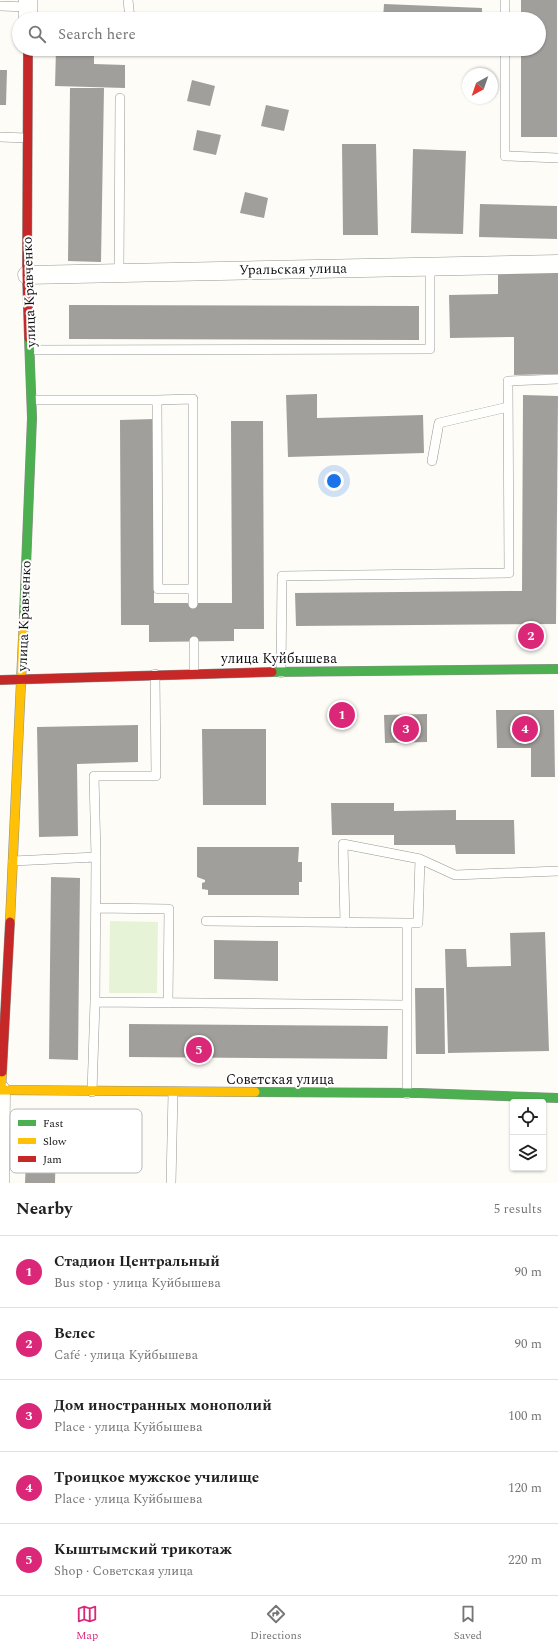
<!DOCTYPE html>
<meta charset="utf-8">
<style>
body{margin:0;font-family:Spectral,serif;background:#f2f2f2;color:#222}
.controls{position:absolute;right:12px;bottom:12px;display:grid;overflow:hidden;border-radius:4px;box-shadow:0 1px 3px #0004}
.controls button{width:36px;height:36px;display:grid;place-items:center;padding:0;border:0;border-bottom:1px solid #e0e0e0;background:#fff;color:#222;font:20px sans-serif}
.compass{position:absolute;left:462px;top:68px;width:36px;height:36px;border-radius:50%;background:#fff;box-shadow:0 1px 3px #0004;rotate:220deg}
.you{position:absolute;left:334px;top:481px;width:14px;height:14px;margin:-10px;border:3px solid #fff;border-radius:50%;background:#1a73e8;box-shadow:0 0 0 6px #1a73e833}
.badge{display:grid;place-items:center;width:26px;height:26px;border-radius:50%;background:#db2777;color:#fff;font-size:13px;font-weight:700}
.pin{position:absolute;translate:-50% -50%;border:2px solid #fff;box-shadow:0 1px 4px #0006}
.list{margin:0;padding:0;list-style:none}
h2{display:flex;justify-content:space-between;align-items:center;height:52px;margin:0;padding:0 16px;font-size:17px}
h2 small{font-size:13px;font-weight:400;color:#767676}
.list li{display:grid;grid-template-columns:26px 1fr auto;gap:12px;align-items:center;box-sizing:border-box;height:72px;padding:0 16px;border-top:1px solid #e0e0e0}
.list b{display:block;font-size:15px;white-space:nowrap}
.list p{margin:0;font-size:13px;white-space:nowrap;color:#767676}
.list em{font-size:13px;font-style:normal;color:#767676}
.icon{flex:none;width:22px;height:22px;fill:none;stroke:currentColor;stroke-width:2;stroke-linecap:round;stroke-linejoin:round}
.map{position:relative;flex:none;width:558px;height:1183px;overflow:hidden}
.search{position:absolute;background:#fff;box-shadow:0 1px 3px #0004;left:12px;right:12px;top:12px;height:44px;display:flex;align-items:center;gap:10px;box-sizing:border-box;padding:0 14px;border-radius:22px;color:#767676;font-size:15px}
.sheet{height:412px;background:#fff}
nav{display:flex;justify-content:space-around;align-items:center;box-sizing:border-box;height:56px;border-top:1px solid #e0e0e0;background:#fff;font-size:11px;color:#767676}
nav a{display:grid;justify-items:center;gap:2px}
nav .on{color:#db2777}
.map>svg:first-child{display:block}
.green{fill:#e7f3d7}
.building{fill:#a19f9c}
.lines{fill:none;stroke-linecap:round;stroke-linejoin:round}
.lane-casing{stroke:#979795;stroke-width:10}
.street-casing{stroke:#979795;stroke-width:19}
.fast-casing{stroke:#8e8d8b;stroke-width:10}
.slow-casing{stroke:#8e8d8b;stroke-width:10}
.jam-casing{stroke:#8e8d8b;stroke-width:10}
.lane{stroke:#fffffe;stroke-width:9}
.street{stroke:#fffffe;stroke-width:18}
.fast{stroke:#4caf50;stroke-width:9}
.slow{stroke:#ffc107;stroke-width:9}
.jam{stroke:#c62828;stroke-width:9}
.labels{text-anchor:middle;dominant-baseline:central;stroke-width:4;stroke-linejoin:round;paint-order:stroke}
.street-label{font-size:14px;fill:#111;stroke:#fff}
.key{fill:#fff;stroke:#b8b8b8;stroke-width:1}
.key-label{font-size:11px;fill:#111}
</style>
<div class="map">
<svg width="558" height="1183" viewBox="0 0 558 1183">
<rect width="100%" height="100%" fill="#fdfcf7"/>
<path class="green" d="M110 921 158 922 157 993H109Z"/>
<path class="building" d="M521 0H557V137H521V49H539V19H521Z
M384 4 482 8V19H383Z
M56 49H94V64L125 65V88L55 86Z
M0 70H7L6 105H0Z
M192 80 215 86 210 106 187 101Z
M70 88H104L101 262 68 261Z
M266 105 289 110 284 131 261 126Z
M197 130 221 135 216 155 193 150Z
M342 144H376L378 235H343Z
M413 149 466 151 463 234 411 233Z
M245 192 268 198 264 218 240 213Z
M480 204 557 206V239L479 237Z
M558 272V374L514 375V337L450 338 449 295 498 294V273Z
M69 305 419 306V340L69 339Z
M317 394V418L423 415 424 453 288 457 286 395Z
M523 395 558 396 556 624 296 626 295 593 522 591Z
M154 419V603H232L231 421H263L264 629H234V641L149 642V625H121L120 420Z
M496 710H554L555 777H531V748H497Z
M427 714V742L385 743 384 715Z
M138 725V762L77 764 78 836 39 837 37 727Z
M202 729H266V805H203Z
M331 803H394V811L456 810V820H514L515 854H456L455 845H394V835H332Z
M197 847H299L298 862H302V882H299V895H208V890L202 889V883L205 882V880L197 877Z
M51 877 80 878 78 1060 49 1059Z
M545 932 549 1051 448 1053 445 949H466L467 967 511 966 510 933Z
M214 940 278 941V981L214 979Z
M415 988H444L445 1054H416Z
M129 1024 388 1026 387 1059 129 1057Z
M27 1139 56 1140 55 1183H25Z"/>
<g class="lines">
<defs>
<path id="lane" d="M128 0 130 19
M0 6 28 7
M505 19V0
M133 49V50
M505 49V156L558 158
M0 137 27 138
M119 273 120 98
M30 350 430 349V266
M32 400H157L158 589H193V604
M157 400 193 399V589
M432 461 439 423 508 407
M194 641V673
M281 673 282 576 509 573 508 381 558 379
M13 861 96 857 94 776H156L155 674
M96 908 169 909 168 1003
M206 921 407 923V1094
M345 923 343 844 420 859 455 875 558 871
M407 923H418L420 859
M95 1002 406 1005
M92 1092 95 1002 96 857
M171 1183 173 1093"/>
<path id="street" d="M28 0V19
M27 275 558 264
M0 1183 1 1090"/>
<path id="fast" d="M24 616 32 418 29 338
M272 672 558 669
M255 1092 419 1093 558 1098"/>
<path id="slow" d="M10 922 24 616
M2 1072 1 1090 255 1092"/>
<path id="jam" d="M28 49 27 275 29 338
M0 680 272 672
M2 1072 10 922"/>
</defs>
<use href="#lane" class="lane-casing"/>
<use href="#street" class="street-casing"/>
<use href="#fast" class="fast-casing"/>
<use href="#slow" class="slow-casing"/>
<use href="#jam" class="jam-casing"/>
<use href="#lane" class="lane"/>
<use href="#street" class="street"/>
<use href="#fast" class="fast"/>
<use href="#slow" class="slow"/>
<use href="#jam" class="jam"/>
</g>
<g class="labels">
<g class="street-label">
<text transform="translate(293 269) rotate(-1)">Уральская улица</text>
<text transform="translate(29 292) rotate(-92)">улица Кравченко</text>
<text transform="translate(24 616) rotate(-88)">улица Кравченко</text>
<text x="279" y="658">улица Куйбышева</text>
<text x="280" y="1079">Советская улица</text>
</g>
</g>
<rect x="10" y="1109" width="132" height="64" rx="6" class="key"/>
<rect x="18" y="1120" width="18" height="6" fill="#4caf50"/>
<rect x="18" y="1138" width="18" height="6" fill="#ffc107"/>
<rect x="18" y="1156" width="18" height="6" fill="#c62828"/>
<g class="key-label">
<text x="43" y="1127">Fast</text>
<text x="43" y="1145">Slow</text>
<text x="43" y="1163">Jam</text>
</g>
</svg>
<div class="controls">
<button><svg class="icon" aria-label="locate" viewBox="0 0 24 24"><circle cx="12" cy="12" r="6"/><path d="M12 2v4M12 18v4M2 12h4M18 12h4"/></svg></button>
<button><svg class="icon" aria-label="layers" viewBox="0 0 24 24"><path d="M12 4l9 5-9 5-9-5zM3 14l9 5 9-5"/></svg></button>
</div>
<svg class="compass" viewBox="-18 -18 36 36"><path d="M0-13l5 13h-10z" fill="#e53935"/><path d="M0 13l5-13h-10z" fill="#767676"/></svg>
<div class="you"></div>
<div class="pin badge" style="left:342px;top:715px">1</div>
<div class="pin badge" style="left:531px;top:636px">2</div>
<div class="pin badge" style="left:406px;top:729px">3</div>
<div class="pin badge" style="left:525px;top:729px">4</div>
<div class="pin badge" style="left:199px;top:1050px">5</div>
<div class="search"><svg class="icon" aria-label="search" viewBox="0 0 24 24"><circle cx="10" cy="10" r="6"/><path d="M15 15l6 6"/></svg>Search here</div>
</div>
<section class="sheet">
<h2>Nearby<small>5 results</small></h2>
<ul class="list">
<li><span class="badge">1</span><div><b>Стадион Центральный</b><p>Bus stop · улица Куйбышева</p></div><em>90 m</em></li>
<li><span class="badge">2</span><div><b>Велес</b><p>Café · улица Куйбышева</p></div><em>90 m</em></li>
<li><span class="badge">3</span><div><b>Дом иностранных монополий</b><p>Place · улица Куйбышева</p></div><em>100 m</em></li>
<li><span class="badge">4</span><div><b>Троицкое мужское училище</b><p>Place · улица Куйбышева</p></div><em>120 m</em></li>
<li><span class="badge">5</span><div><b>Кыштымский трикотаж</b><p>Shop · Советская улица</p></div><em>220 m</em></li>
</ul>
</section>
<nav>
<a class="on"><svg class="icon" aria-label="map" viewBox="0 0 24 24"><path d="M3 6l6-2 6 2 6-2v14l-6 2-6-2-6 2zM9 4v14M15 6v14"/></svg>Map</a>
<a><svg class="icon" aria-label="directions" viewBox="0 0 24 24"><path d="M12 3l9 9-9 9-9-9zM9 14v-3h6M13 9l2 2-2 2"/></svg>Directions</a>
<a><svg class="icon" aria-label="saved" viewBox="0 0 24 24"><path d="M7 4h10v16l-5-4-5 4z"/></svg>Saved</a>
</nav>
